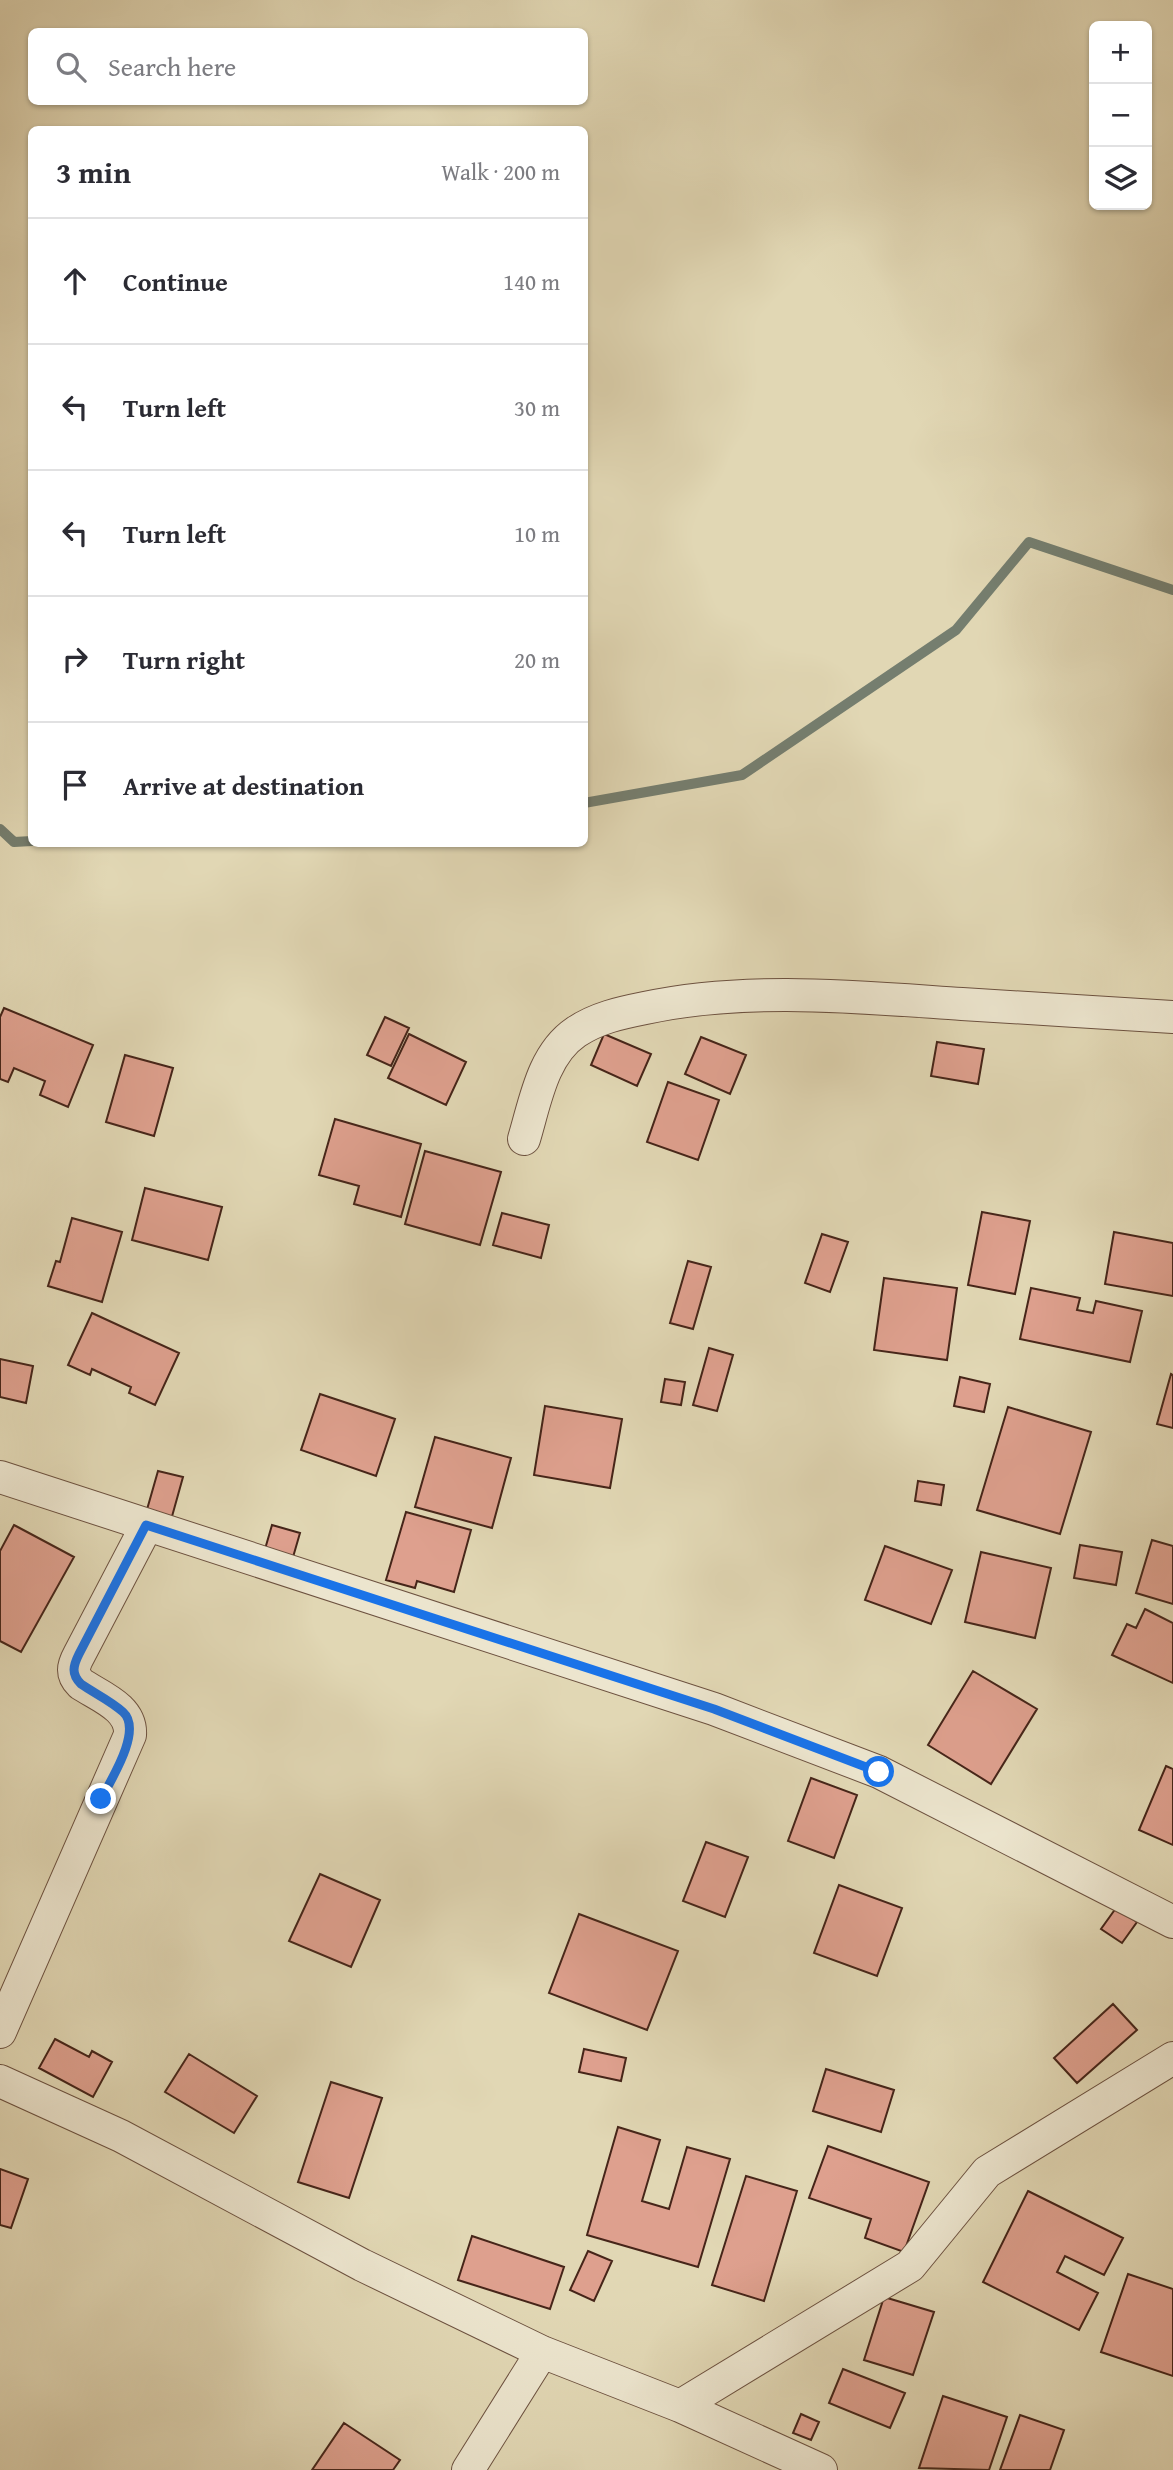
<!DOCTYPE html>
<meta charset="utf-8">
<style>
body{margin:0;font-family:"Gentium Book Plus",serif;background:#f7f7f7;color:#2b2b33}
.controls{position:absolute;right:21px;top:21px;display:grid;overflow:hidden;border-radius:10px;box-shadow:0 2px 5px #0004}
.controls button{width:63px;height:63px;display:grid;place-items:center;padding:0;border:0;border-bottom:2px solid #e1e1e2;background:#fff;color:#2b2b33;font:35px sans-serif}
.stop{position:absolute;width:21px;height:21px;margin:-16px;border:5px solid #1a73e8;border-radius:50%;background:#fff}
.stop.end{background:#1a73e8;border-color:#fff;box-shadow:0 2px 7px #0008}
.list{margin:0;padding:0;list-style:none}
h2{display:flex;justify-content:space-between;align-items:center;height:91px;margin:0;padding:0 28px;font-size:30px}
h2 small{font-size:23px;font-weight:400;color:#7c7c81}
.list li{display:grid;grid-template-columns:46px 1fr auto;gap:21px;align-items:center;box-sizing:border-box;height:126px;padding:0 28px;border-top:2px solid #e1e1e2}
.list b{display:block;font-size:26px;white-space:nowrap}
.list em{font-size:23px;font-style:normal;color:#7c7c81}
.icon{flex:none;width:38px;height:38px;fill:none;stroke:currentColor;stroke-width:2;stroke-linecap:round;stroke-linejoin:round}
.map{position:relative;flex:none;width:1173px;height:2470px;overflow:hidden}
.search{position:absolute;background:#fff;box-shadow:0 2px 5px #0004;left:28px;top:28px;width:560px;height:77px;display:flex;align-items:center;gap:18px;box-sizing:border-box;padding:0 24px;border-radius:10px;color:#7c7c81;font-size:26px}
.panel{position:absolute;background:#fff;box-shadow:0 2px 5px #0004;left:28px;top:126px;width:560px;height:721px;border-radius:10px}
.map>svg:first-child{display:block}
.lines{fill:none;stroke-linecap:round;stroke-linejoin:round}
.stream{stroke:#757e6f;stroke-width:10}
.building{fill:#dea08e;stroke:#462519;stroke-width:2}
.minor-casing{stroke:#6d5240;stroke-width:34}
.minor{stroke:#ece5ce;stroke-width:32}
.route{stroke:#1a73e8;stroke-width:9}
</style>
<div class="map">
<svg width="1173" height="2470" viewBox="0 0 1173 2470">
<rect width="100%" height="100%" fill="#e1d7b4"/>
<filter id="stains"><feTurbulence type="fractalNoise" baseFrequency=".00286" numOctaves="4"/><feColorMatrix values="0 0 0 0 .2 0 0 0 0 .09 0 0 0 0 .02 0 0 0 .5 -.17"/></filter>
<radialGradient id="worn" r=".72"><stop offset=".6" stop-color="#630" stop-opacity="0"/><stop offset="1" stop-color="#630" stop-opacity=".3"/></radialGradient>
<g class="lines">
<path class="stream" d="M584 803 742 775 956 630 1029 542 1173 590
M0 829 14 842 32 841"/>
</g>
<path class="building" d="M4 1008 93 1045 68 1107 40 1095 45 1081 14 1068 8 1082 0 1079V1017Z
M385 1017 409 1028 391 1066 367 1055Z
M409 1034 466 1062 446 1105 388 1078Z
M604 1034 651 1054 637 1086 591 1065Z
M701 1037 746 1055 730 1094 685 1074Z
M937 1042 984 1049 978 1084 931 1076Z
M125 1055 173 1068 154 1136 106 1122Z
M668 1082 719 1100 698 1160 647 1142Z
M335 1119 421 1144 401 1217 354 1204 359 1186 319 1175Z
M425 1151 501 1172 480 1245 405 1224Z
M145 1188 222 1207 208 1260 132 1240Z
M982 1212 1030 1221 1015 1294 968 1285Z
M502 1213 549 1225 541 1258 493 1245Z
M72 1218 122 1232 102 1302 48 1286 56 1261 60 1262Z
M1114 1232 1173 1243V1296L1105 1284Z
M822 1234 848 1242 830 1292 805 1283Z
M688 1261 711 1267 693 1329 670 1323Z
M884 1278 957 1288 947 1360 874 1350Z
M1031 1288 1080 1298 1077 1310 1093 1313 1096 1301 1142 1311 1130 1362 1020 1339Z
M92 1313 179 1353 155 1405 129 1393 131 1387 92 1369 90 1375 68 1365Z
M709 1348 733 1355 717 1411 693 1405Z
M0 1359 33 1366 26 1403 0 1397Z
M1171 1374 1173 1375V1428L1157 1424Z
M960 1377 990 1384 984 1412 954 1406Z
M665 1379 685 1382 681 1405 661 1402Z
M320 1394 395 1419 376 1476 301 1450Z
M545 1406 622 1419 610 1488 534 1475Z
M1008 1407 1091 1432 1060 1534 977 1510Z
M435 1437 511 1458 492 1528 415 1507Z
M158 1471 183 1477 171 1520 146 1513Z
M918 1481 944 1485 941 1505 915 1501Z
M406 1512 471 1530 454 1592 417 1581 415 1588 386 1580Z
M14 1525 74 1557 21 1652 0 1641V1551Z
M272 1525 300 1533 291 1564 263 1556Z
M1152 1540 1173 1546V1604L1136 1593Z
M1080 1545 1122 1552 1116 1585 1074 1578Z
M885 1546 952 1570 931 1624 865 1600Z
M981 1552 1051 1568 1035 1638 965 1622Z
M1145 1609 1173 1623V1683L1112 1655 1127 1624 1136 1628Z
M973 1671 1037 1709 991 1784 928 1745Z
M1166 1766 1173 1769V1845L1139 1830Z
M811 1778 857 1795 834 1858 788 1841Z
M706 1842 748 1857 725 1917 683 1901Z
M320 1874 380 1900 351 1967 289 1941Z
M839 1885 902 1908 877 1976 814 1953Z
M1116 1908 1137 1922 1122 1943 1101 1929Z
M579 1914 678 1951 647 2030 549 1993Z
M1113 2004 1137 2030 1077 2083 1054 2058Z
M55 2039 89 2057 92 2051 112 2062 93 2097 39 2068Z
M584 2049 626 2058 621 2081 579 2072Z
M189 2054 257 2096 234 2133 165 2092Z
M826 2069 894 2090 881 2132 813 2111Z
M331 2082 382 2098 349 2198 298 2182Z
M618 2127 660 2140 642 2201 669 2209 687 2147 730 2159 698 2267 587 2235Z
M828 2146 929 2182 904 2252 865 2238 871 2219 809 2198Z
M0 2169 28 2179 11 2228 0 2225Z
M746 2176 797 2191 764 2301 712 2285Z
M1028 2191 1123 2238 1104 2275 1065 2256 1057 2272 1098 2293 1079 2330 983 2282Z
M472 2236 564 2267 550 2309 458 2280Z
M588 2251 612 2261 594 2301 570 2290Z
M1128 2274 1173 2289V2376L1101 2352Z
M884 2297 934 2312 913 2375 864 2360Z
M843 2369 905 2393 890 2428 829 2403Z
M943 2396 1007 2417 989 2470 919 2468Z
M801 2414 819 2422 811 2440 793 2433Z
M1020 2415 1064 2430 1050 2470H1000Z
M344 2423 400 2460 393 2470H312Z"/>
<g class="lines">
<defs>
<path id="minor" d="M524 1139C535 1103 542 1055 576 1032 597 1018 620 1013 645 1008 747 986 858 997 962 1004 1032 1008 1103 1013 1173 1017
M0 1477 714 1709 879 1772 1173 1922
M0 2032 130 1735C132 1708 101 1697 81 1684 71 1674 73 1666 79 1655L147 1525
M0 2081 121 2136 362 2265 542 2352 680 2406 821 2470
M680 2406 910 2266 987 2172 1173 2058
M468 2470 542 2352"/>
</defs>
<use href="#minor" class="minor-casing"/>
<use href="#minor" class="minor"/>
</g>
<g class="lines">
<path class="route" d="M101 1799C111 1780 143 1730 123 1712 111 1701 94 1693 81 1684 71 1674 73 1666 79 1654L146 1525 714 1709 879 1772"/>
</g>
<rect width="100%" height="100%" filter="url(#stains)"/>
<rect width="100%" height="100%" fill="url(#worn)"/>
</svg>
<div class="controls">
<button>+</button>
<button>−</button>
<button><svg class="icon" aria-label="layers" viewBox="0 0 24 24"><path d="M12 4l9 5-9 5-9-5zM3 14l9 5 9-5"/></svg></button>
</div>
<div class="stop" style="left:879px;top:1772px"></div>
<div class="stop end" style="left:101px;top:1799px"></div>
<div class="search"><svg class="icon" aria-label="search" viewBox="0 0 24 24"><circle cx="10" cy="10" r="6"/><path d="M15 15l6 6"/></svg>Search here</div>
<section class="panel">
<h2>3 min<small>Walk · 200 m</small></h2>
<ul class="list">
<li><svg class="icon" aria-label="ahead" viewBox="0 0 24 24"><path d="M12 20V5M6 11l6-6 6 6"/></svg><div><b>Continue</b></div><em>140 m</em></li>
<li><svg class="icon" aria-label="left" viewBox="0 0 24 24"><path d="M17 20v-9H6M10 6l-5 5 5 5"/></svg><div><b>Turn left</b></div><em>30 m</em></li>
<li><svg class="icon" aria-label="left" viewBox="0 0 24 24"><path d="M17 20v-9H6M10 6l-5 5 5 5"/></svg><div><b>Turn left</b></div><em>10 m</em></li>
<li><svg class="icon" aria-label="right" viewBox="0 0 24 24"><path d="M7 20v-9h11M14 6l5 5-5 5"/></svg><div><b>Turn right</b></div><em>20 m</em></li>
<li><svg class="icon" aria-label="arrive" viewBox="0 0 24 24"><path d="M6 21V4h12l-3 4 3 4H6"/></svg><div><b>Arrive at destination</b></div></li>
</ul>
</section>
</div>
